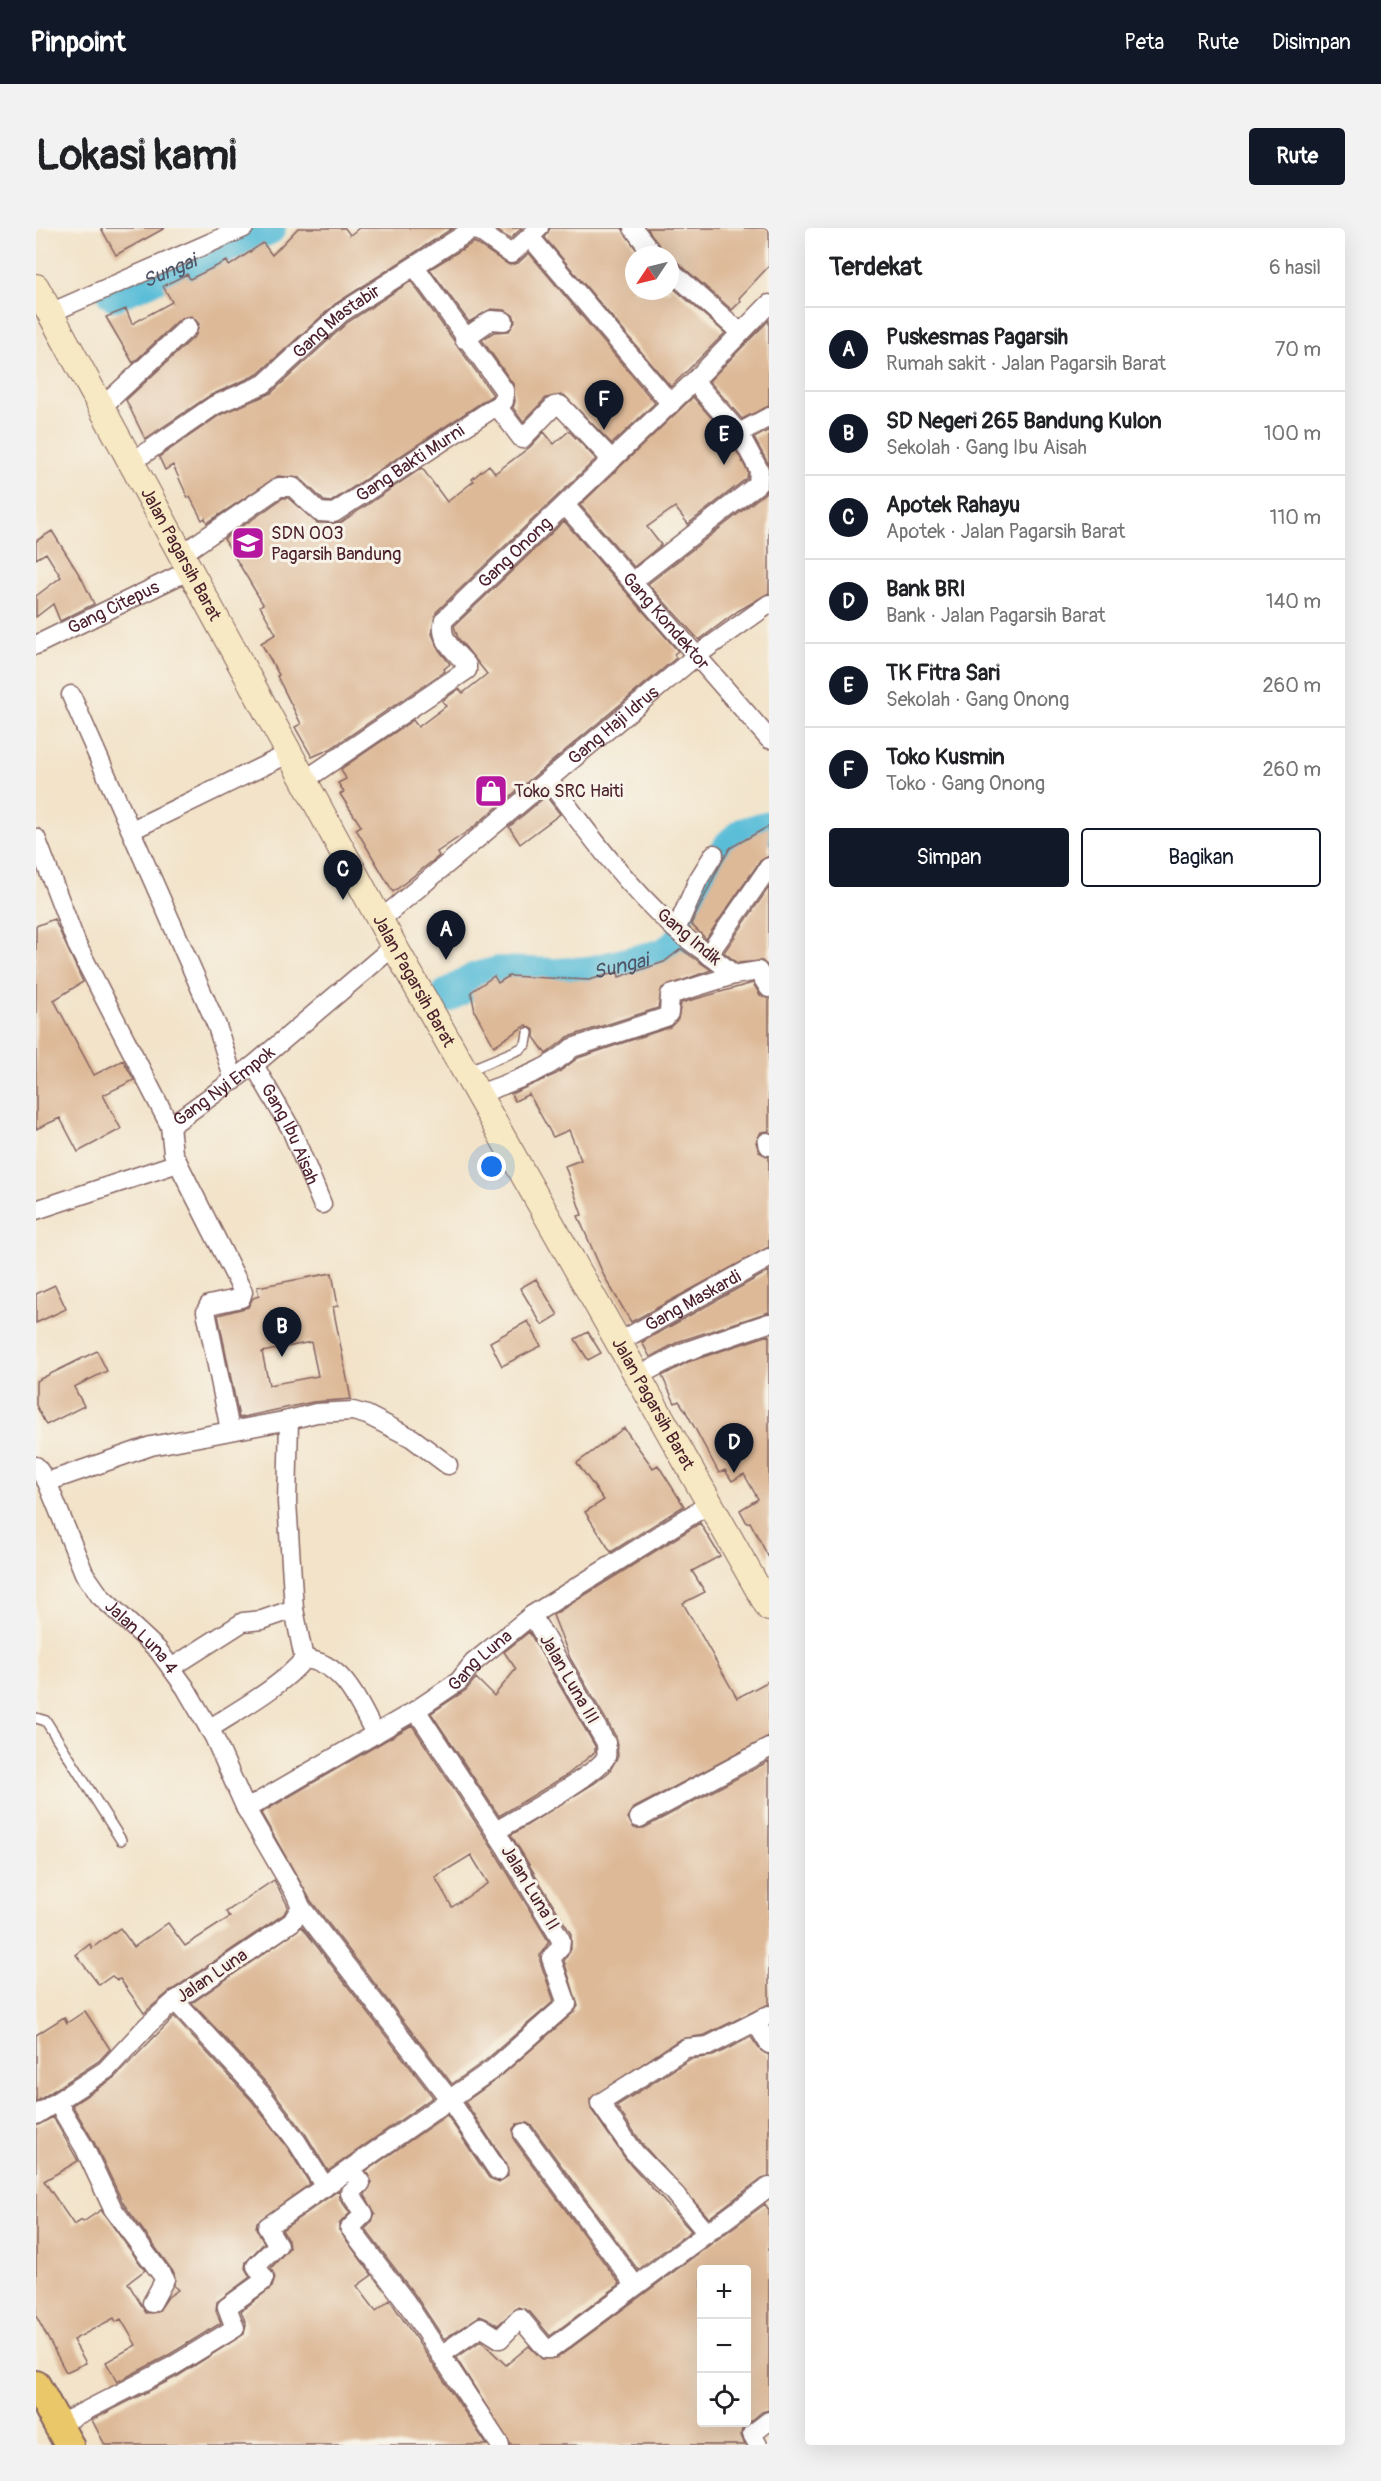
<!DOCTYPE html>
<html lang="id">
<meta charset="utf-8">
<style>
body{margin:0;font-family:Pangolin,sans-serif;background:#f2f2f2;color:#202124}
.controls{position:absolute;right:18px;bottom:18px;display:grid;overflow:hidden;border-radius:6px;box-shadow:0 6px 24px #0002}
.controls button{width:54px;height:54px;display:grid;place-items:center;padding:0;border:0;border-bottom:2px solid #e0e0e0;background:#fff;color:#202124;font:30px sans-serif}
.compass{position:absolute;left:589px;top:18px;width:54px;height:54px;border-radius:50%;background:#fff;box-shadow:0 6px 24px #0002;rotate:235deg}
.you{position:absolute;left:456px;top:939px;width:21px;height:21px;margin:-15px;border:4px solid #fff;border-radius:50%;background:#1a73e8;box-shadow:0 0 0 9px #1a73e833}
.badge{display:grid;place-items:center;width:39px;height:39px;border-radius:50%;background:#111827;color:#fff;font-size:20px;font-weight:700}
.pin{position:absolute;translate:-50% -50px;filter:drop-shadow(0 2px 3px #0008)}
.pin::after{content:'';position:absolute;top:32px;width:21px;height:18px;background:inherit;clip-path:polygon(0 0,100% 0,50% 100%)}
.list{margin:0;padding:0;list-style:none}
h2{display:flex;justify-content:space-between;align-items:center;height:78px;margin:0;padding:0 24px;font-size:26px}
h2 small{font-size:20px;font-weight:400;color:#757577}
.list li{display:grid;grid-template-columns:39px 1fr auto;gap:18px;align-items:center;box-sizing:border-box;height:84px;padding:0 24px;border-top:2px solid #e0e0e0}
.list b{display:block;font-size:22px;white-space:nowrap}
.list p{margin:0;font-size:20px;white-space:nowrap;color:#757577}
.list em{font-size:20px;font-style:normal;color:#757577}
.actions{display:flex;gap:12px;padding:18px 24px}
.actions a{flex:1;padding:14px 0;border:2px solid #111827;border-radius:6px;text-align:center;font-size:21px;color:#111827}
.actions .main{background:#111827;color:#fff}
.icon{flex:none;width:33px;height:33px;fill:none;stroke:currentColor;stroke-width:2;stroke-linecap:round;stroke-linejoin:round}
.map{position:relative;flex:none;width:733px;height:2217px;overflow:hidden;border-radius:6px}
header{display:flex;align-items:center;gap:36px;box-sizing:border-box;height:84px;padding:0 30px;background:#111827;color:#fff}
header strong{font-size:28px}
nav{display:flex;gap:33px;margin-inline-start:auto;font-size:21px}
.intro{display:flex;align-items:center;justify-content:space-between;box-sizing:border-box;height:144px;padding:0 36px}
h1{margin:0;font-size:42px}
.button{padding:15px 27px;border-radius:6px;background:#111827;color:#fff;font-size:21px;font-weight:700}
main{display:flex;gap:36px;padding:0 36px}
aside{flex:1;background:#fff;border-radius:6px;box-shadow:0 6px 24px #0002}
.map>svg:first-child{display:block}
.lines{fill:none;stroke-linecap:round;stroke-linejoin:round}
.river{stroke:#5abdd8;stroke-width:34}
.building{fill:#ddb998;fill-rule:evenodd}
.lane-casing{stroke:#856462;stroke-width:12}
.street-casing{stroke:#856462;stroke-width:21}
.secondary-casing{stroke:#856462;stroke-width:28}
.primary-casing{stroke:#856462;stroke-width:32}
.lane{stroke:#fff;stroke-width:9}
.street{stroke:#fff;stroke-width:18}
.secondary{stroke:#f7e9c3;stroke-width:26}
.primary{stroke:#eac769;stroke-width:28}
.labels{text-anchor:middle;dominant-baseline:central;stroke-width:6;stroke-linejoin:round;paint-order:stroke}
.street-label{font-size:18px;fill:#4a1f2b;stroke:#f7f3e8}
.poi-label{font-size:18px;fill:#4a1f2b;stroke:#f7f3e8;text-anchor:start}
.water-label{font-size:20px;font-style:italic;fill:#505668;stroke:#f7f3e8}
</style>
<header>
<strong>Pinpoint</strong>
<nav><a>Peta</a><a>Rute</a><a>Disimpan</a></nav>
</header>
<div class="intro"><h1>Lokasi kami</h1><a class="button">Rute</a></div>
<main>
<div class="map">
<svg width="733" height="2217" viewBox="0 0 733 2217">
<rect width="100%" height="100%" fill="#f7f3e8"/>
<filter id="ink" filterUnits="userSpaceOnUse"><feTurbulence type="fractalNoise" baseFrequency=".0167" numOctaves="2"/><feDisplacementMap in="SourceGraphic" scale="12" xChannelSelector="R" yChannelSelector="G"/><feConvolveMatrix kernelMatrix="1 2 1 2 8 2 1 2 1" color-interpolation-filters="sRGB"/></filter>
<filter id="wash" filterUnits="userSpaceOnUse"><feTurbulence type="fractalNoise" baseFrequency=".008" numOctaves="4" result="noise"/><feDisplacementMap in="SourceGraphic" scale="24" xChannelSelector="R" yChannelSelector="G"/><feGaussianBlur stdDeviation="1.35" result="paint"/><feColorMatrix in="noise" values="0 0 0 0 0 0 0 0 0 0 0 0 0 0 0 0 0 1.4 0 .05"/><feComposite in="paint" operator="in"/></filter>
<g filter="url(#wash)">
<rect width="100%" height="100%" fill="#f2e3c9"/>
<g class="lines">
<g class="river">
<path id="s1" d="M78 66 233 0"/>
<path id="s2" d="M411 768 440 751 463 745 520 747 554 745 629 727 645 713 652 703 683 635 695 617 708 606 733 599"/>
</g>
</g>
<g id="blocks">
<path class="building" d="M65 0H129L80 27Z
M262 0H309L314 7 323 0H417L299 76 222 146 173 168 109 211 90 172 160 107 163 96 156 88 145 90 97 135 70 89 90 81 96 96 136 74 127 58 151 46 154 51 191 33 193 38 227 15 236 27Z
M458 0H486L474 11Z
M514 0H586L604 27H598V63H634V57L689 105 635 159 509 10Z
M611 0H733V38L703 70 705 73 696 82 641 34 634 31V27H629Z
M438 14 473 37 482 35 493 25 619 175 576 216 528 167 510 170 487 194 477 180 479 173 477 156 446 112 458 104 473 103 479 94 478 88 469 82 455 81 433 94 394 41Z
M375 53 457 167 295 274 288 273 264 250 242 248 171 295 169 290 166 292 154 269 152 270 137 237 129 242 123 229 184 187 235 165 312 94Z
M733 92V178L706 191 673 153Z
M657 169 694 211 712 244 711 250 652 296 639 279 611 299 625 317 598 339 544 277Z
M733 202V237L718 210Z
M533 203 560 231 400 384 396 406 403 422 414 436 408 441 409 443 294 521 276 529 259 499 265 496 241 448 243 447 225 415 240 406 224 378 227 376 188 311 247 270H252L281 295H304L386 240 411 274 438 253 436 251 453 237 459 245 494 219 508 204 518 216Z
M733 258V365L702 383 663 412 612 356 729 265Z
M528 293 642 423 638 426 640 430 435 601 401 624 403 628 357 664 320 601 325 598 304 566 308 564 302 555 310 551 305 541 377 492 382 499 410 478 406 473 423 461 427 465 451 446 422 410 418 398Z
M16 303 46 351 58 376 24 393 17 376 0 389V368L25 349 10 325 0 331V313Z
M510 568 524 586 484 616 473 599Z
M733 598V628L724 633 670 711 655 696 682 641 694 620Z
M733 659V739L726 733 701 735 688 724Z
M18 691 47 754 18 772 58 847 87 832 98 852 67 867 85 901 42 924 24 890 0 901V698Z
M645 721 675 742 626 760 622 780 532 809 510 826 498 809V802L490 797 458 818 439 784 435 764 458 748 462 755 473 748 553 752 582 744 583 749 628 734Z
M717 755 724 767 733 771V903L725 904 720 914 723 924 733 929V1019L595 1094 568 1048 542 988 546 987 529 938 545 932 533 902 517 909 493 866 479 873 475 866 520 846 542 830 634 799 642 791 645 775Z
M733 1043V1084L644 1113 614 1129 606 1114Z
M296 1045 302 1078 297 1079 315 1171 277 1174 203 1190 182 1087 212 1079 217 1070 223 1068 221 1059ZM275 1114 282 1148 233 1157 226 1124Z
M500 1051 522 1087 506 1097 484 1060Z
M19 1057 30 1081 0 1095V1066Z
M492 1093 505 1118 466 1138 454 1114Z
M552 1104 565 1125 552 1132 539 1111Z
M733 1107V1330L714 1294 711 1295 704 1282 722 1271 708 1246 696 1253 689 1242 683 1245 649 1182 643 1173 639 1175 626 1148 652 1134Z
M61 1123 71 1143 38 1159 48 1178 10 1197 0 1177V1153Z
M588 1200 617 1240 622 1237 648 1278 575 1324 549 1284 568 1272 541 1235Z
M664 1295 684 1328 656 1343 669 1364 647 1375 701 1470 733 1453V1509L598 1580 592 1590 598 1600H608L733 1533V1776L669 1807 644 1811 554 1871 555 1881 589 1930 655 2003 602 2042 496 1898 491 1895 481 1896 477 1901 478 1912 584 2056 514 2108 493 2083 482 2079 462 2097 444 2088 408 2111 379 2067 329 2001 336 1994 339 1985 329 1967 336 1954 330 1943 411 1887 453 1950 463 1954 472 1948 471 1937 429 1874 464 1849 538 1784 542 1778 528 1733 535 1721V1706L475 1607 559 1555 573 1544 582 1528 580 1509 534 1430 517 1387Z
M493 1404 559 1518V1524L531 1547 463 1588 395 1485 430 1462 440 1450 458 1468 480 1441 468 1424Z
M376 1497 459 1624 513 1714 504 1727V1733L518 1773 450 1832 416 1856 275 1673 225 1585ZM435 1627 452 1655 416 1679 399 1649Z
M238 1652 252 1678 248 1686 133 1764 108 1785 84 1751 81 1752 76 1748 63 1757 40 1727 54 1716 56 1720 84 1700 98 1719 132 1695 149 1718 194 1689 190 1684Z
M266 1699 397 1869 292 1943 270 1907 234 1859 156 1775Z
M49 1783 74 1821 63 1833 0 1874V1807L28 1789 31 1795Z
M138 1789 216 1873 252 1920 274 1956 221 1994 220 2000 228 2015 210 2034 209 2040 214 2049 181 2074 180 2083 185 2095 131 2128 81 2154 70 2134 100 2117 85 2091 80 2094 78 2090 37 2112 50 2135 30 2144 0 2088V1898L17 1889 42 1933 8 1953 38 1997 46 1992 47 1994 65 1982 109 2042 92 2055 110 2085 122 2084 132 2069 142 2062 138 2058V2045L87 1975 58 1914 36 1877 78 1850Z
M715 1809 724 1822 733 1827V1948L726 1950 673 1990 607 1917 580 1878 654 1831 677 1828Z
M303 1962 304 1971 314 1985 303 1996V2002L336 2047 321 2058 340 2083 354 2072 451 2217H69L56 2192 142 2148 208 2106 210 2096 205 2083 236 2059 239 2050 235 2040 253 2020 252 2012 246 2002Z
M729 1976 733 1982V2182L726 2184 706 2201 705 2207 709 2217H475L420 2130 445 2113 470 2137 493 2118 506 2131 521 2130ZM666 2042H711V2194H666Z"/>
</g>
</g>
<g filter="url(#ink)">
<use href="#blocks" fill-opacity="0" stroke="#856462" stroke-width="1.5"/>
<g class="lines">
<defs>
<path id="lane" d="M431 843 484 821 490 816 492 805
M0 1490 10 1493 85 1612"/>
<g id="street">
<path d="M597 0 618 27"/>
<path d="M494 9 635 176"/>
<path d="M634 42 705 105"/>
<path d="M14 85 208 0"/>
<path d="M428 111 455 92 468 93"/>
<path d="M658 153 703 205 733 189"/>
<path d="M461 178 486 211 518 178 524 177 576 232"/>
<path d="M66 179 152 99"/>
<path id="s3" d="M96 234 179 177 228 156 305 85 435 2 443 3 475 26 503 0"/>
<path id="s4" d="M529 277 733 511"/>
<path id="s5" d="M146 326 243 259H257L283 284 298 285 468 173V162L379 39"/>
<path d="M596 354 722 256 723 242 703 205"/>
<path id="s6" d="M0 417 154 342"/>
<path d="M35 467 181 798 198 853"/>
<path id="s7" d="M269 552 431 442V437C419 423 402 411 408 392L658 153 733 76"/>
<path d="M96 602 254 525"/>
<path d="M0 610 41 717 134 898"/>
<path id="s8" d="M344 692 660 428 733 376"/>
<path d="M640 702 662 652 678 626"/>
<path d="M672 727 733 639"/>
<path d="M698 747 722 743 733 760"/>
<path id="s9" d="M218 837 255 901 286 976"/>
<path d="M441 867C473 854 511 844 536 820L630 789 633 785 634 767 698 747C680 730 658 718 639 701 591 658 552 605 513 553"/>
<path d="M731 914 733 918"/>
<path d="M0 982 142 935"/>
<path id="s10" d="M581 1115 733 1030"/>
<path d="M600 1149 648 1124 733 1095"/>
<path id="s11" d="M194 1202 170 1083 173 1077 205 1070 207 1064 137 925 134 898 218 837 358 718"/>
<path id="s12" d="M0 1238 11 1254 48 1345 64 1368 122 1422 149 1459 178 1509 210 1581 260 1667 265 1679 256 1694 139 1773 112 1797 70 1842 0 1887"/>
<path d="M11 1254 115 1218 253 1192 280 1185 317 1183 331 1187 376 1210 412 1237"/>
<path d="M268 1431C307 1434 323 1475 339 1506"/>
<path d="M135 1440 207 1394 226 1392 258 1381 251 1274 253 1192"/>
<path d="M173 1501C204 1481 245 1459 268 1431L258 1381"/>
<path id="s13" d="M210 1581 380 1482 423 1453 437 1435 496 1387 673 1276"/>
<path d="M603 1590 733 1520"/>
<path d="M460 1603C480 1591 562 1546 570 1529 571 1525 570 1519 570 1515L496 1387"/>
<path d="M265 1679 414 1872 462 1943"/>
<path d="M139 1773 225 1866 261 1914 289 1959"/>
<path d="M720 1795 733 1816"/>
<path d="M21 1874 48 1919 77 1981 129 2051 116 2075"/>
<path d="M487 1905 599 2057"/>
<path d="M314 1941 325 1955 314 1965 328 1986 314 2000 370 2074 464 2217"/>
<path d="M670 2004 638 1965 598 1924 564 1875 650 1820 672 1818 733 1787"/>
<path d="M405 2127 445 2099 464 2111 484 2090 510 2121H515L733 1959"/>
<path d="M22 2197 137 2138 199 2100 191 2079 226 2054 228 2050 220 2038 242 2017 231 1999 457 1841 531 1776 515 1730 524 1720 525 1712 469 1618 380 1482"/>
<path d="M722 2217 716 2206 733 2193"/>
</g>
<g id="secondary">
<path id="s14" d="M0 59 358 718 733 1380"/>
</g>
<path id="primary" d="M0 2157 33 2217"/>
</defs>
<use href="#lane" class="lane-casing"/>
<use href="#street" class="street-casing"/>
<use href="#secondary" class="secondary-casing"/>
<use href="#primary" class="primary-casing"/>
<use href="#lane" class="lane"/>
<use href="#street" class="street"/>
<use href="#secondary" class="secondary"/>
<use href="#primary" class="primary"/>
</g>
</g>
<defs>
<symbol id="school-square" viewBox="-11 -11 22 22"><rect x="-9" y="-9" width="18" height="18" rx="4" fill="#b5179e" stroke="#f7f3e8"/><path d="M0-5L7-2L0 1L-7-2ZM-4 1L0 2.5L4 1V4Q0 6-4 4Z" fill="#fff"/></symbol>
<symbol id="shop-square" viewBox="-11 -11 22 22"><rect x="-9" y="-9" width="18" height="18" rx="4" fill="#b5179e" stroke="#f7f3e8"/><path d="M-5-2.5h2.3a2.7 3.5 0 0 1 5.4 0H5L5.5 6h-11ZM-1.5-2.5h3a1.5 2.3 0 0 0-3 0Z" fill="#fff"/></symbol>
</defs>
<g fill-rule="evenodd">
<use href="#school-square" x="193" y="296" width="38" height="38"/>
<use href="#shop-square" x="436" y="544" width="38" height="38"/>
</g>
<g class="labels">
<g class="street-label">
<text stroke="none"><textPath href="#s3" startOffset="250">Gang Mastabir</textPath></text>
<text stroke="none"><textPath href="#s5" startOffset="274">Gang Bakti Murni</textPath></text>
<text stroke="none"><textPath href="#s7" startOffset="352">Gang Onong</textPath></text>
<text stroke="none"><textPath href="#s14" startOffset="304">Jalan Pagarsih Barat</textPath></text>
<text stroke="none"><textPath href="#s6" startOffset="86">Gang Citepus</textPath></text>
<text stroke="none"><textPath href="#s4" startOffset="154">Gang Kondektor</textPath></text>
<text stroke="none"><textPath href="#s8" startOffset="304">Gang Haji Idrus</textPath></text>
<text transform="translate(653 709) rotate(40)">Gang Indik</text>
<text stroke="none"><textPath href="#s14" startOffset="790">Jalan Pagarsih Barat</textPath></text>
<text stroke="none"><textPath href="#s11" startOffset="417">Gang Nyi Empok</textPath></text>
<text stroke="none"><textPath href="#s9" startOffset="78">Gang Ibu Aisah</textPath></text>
<text stroke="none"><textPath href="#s10" startOffset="87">Gang Maskardi</textPath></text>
<text stroke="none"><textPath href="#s14" startOffset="1276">Jalan Pagarsih Barat</textPath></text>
<text stroke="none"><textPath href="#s12" startOffset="204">Jalan Luna 4</textPath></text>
<text stroke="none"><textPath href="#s13" startOffset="278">Gang Luna</textPath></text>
<text transform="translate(533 1451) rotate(60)">Jalan Luna III</text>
<text transform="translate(494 1660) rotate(59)">Jalan Luna II</text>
<text transform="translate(176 1748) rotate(-34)">Jalan Luna</text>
</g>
<g class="poi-label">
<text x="235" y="305">SDN 003<tspan x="235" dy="21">Pagarsih Bandung</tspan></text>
<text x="478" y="563">Toko SRC Haiti</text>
</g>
<g class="water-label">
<text stroke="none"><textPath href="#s1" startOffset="60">Sungai</textPath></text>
<text stroke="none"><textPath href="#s2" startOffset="180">Sungai</textPath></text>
</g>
</g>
</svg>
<div class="controls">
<button>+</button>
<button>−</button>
<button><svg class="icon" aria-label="locate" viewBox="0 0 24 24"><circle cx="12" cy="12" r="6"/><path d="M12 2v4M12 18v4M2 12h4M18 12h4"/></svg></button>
</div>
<svg class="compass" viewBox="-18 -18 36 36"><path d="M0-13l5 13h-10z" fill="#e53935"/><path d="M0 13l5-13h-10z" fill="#757577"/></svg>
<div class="you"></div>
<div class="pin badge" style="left:410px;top:732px">A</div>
<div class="pin badge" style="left:246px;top:1129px">B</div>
<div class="pin badge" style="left:307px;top:672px">C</div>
<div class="pin badge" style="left:698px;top:1245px">D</div>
<div class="pin badge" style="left:688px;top:237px">E</div>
<div class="pin badge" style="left:568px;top:202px">F</div>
</div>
<aside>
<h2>Terdekat<small>6 hasil</small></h2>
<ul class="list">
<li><span class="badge">A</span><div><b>Puskesmas Pagarsih</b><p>Rumah sakit · Jalan Pagarsih Barat</p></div><em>70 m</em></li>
<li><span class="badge">B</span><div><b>SD Negeri 265 Bandung Kulon</b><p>Sekolah · Gang Ibu Aisah</p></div><em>100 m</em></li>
<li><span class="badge">C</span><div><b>Apotek Rahayu</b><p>Apotek · Jalan Pagarsih Barat</p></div><em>110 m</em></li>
<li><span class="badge">D</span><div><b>Bank BRI</b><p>Bank · Jalan Pagarsih Barat</p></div><em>140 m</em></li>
<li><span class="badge">E</span><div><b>TK Fitra Sari</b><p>Sekolah · Gang Onong</p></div><em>260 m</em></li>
<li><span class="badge">F</span><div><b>Toko Kusmin</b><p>Toko · Gang Onong</p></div><em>260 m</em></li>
</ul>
<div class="actions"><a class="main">Simpan</a><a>Bagikan</a></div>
</aside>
</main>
